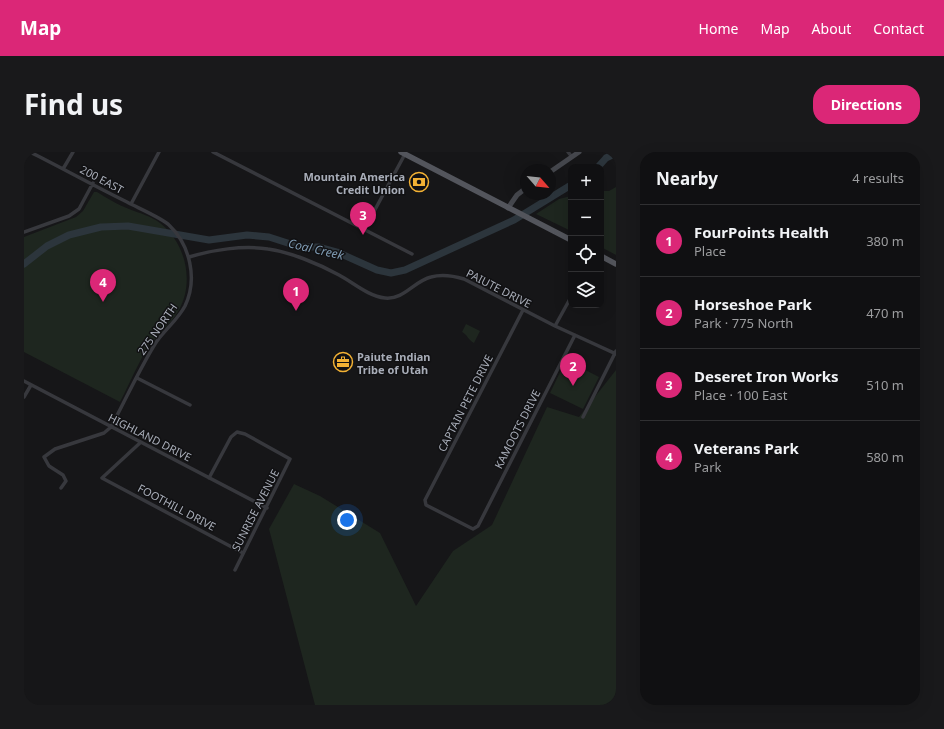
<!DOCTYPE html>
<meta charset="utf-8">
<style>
body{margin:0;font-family:"Noto Sans",sans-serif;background:#19191b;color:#f1f3f6}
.controls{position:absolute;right:12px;top:12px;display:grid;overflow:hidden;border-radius:8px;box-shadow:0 4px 16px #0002}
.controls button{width:36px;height:36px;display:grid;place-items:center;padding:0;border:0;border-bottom:1px solid #303032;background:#101012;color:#f1f3f6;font:20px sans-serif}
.compass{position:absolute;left:496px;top:12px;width:36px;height:36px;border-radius:50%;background:#101012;box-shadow:0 4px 16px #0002;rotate:118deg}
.you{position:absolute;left:323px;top:368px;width:14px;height:14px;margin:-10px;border:3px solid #fff;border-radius:50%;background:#1a73e8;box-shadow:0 0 0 6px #1a73e833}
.badge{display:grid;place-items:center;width:26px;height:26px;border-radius:50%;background:#db2777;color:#fff;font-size:13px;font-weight:700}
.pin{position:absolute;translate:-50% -33px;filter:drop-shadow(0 1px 2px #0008)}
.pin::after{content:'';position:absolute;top:21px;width:14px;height:12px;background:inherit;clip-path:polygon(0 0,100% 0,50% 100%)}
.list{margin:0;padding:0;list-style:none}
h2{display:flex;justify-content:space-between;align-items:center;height:52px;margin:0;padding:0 16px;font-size:17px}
h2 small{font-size:13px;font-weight:400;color:#9c9d9f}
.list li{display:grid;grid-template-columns:26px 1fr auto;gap:12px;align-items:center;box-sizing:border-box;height:72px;padding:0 16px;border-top:1px solid #303032}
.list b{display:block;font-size:15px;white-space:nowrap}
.list p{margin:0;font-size:13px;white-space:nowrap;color:#9c9d9f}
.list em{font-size:13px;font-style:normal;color:#9c9d9f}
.icon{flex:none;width:22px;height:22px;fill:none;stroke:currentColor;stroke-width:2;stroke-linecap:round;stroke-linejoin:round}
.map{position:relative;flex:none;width:592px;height:553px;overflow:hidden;border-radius:16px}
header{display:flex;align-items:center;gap:24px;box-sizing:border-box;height:56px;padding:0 20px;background:#db2777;color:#fff}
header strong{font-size:19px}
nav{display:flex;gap:22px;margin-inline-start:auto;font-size:14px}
.intro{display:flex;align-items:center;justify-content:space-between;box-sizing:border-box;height:96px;padding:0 24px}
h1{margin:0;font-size:28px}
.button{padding:10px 18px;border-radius:16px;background:#db2777;color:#fff;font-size:14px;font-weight:700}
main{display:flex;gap:24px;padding:0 24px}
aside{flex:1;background:#101012;border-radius:16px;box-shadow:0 4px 16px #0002}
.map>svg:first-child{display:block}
.green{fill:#1e261f}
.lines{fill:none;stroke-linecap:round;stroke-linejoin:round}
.river{stroke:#2c353c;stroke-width:7}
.street{stroke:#37383d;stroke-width:3.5}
.secondary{stroke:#45474d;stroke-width:5}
.primary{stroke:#53555c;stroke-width:5.5}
.labels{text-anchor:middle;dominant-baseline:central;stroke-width:3;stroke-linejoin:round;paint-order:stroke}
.poi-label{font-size:11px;font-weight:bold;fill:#a8adb8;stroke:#111113;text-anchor:end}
.street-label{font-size:11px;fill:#a8adb8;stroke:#111113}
.water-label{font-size:12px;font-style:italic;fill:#7f9bb3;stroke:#111113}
</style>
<header>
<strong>Map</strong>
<nav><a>Home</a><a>Map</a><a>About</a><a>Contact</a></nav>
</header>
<div class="intro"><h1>Find us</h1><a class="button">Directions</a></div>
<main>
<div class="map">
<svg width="592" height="553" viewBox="0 0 592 553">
<rect width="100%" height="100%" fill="#161618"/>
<path class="green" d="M592 35V103L577 95V39H585Z
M70 40H73C83 46 94 53 105 57 115 61 127 64 136 71 161 90 171 129 155 158 147 172 135 181 126 193 115 208 105 233 96 250L0 200V85L52 65 59 59Z
M547 44V79L512 62 535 47Z
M442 172 456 179 450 191C444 188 443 182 438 180Z
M542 208 575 225 559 257 526 241Z
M592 218V553H291L245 377 270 332 296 344 356 381 392 454 429 399 468 373 523 255 555 265Z"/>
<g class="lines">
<path class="river" d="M574 15 582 6 592 1
M0 112 23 94 45 83 77 75 104 74 185 88 223 83 245 85 276 95H295L313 100 353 118 367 121 381 118 490 68 547 33"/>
<path class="street" d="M6 0C38 16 70 34 103 50 112 55 138 66 145 73 166 93 174 127 161 154 153 169 140 178 131 192 115 218 102 247 87 275L80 281 31 297 20 305 25 314 39 323 42 329 37 336
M189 0 388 102
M544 0 548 5
M39 17 49 0
M107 52 135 0
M340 78 381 2
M0 80 45 64 55 57 69 31
M165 105C188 98 219 93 244 97 266 100 295 112 315 123 330 131 344 144 361 146 380 148 390 129 407 125 418 122 430 124 440 127L531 174 592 202
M499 158 401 348 402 353 449 377 454 374 551 183
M531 174 547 145
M113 226 166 253
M0 229 243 356
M0 245 7 233
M559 265 592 199
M117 290 78 326 219 401
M185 326 207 285 213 280 221 282 266 307 211 418"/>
<path class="secondary" d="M526 20 555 0
M484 56 493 43 502 36"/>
<path class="primary" d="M377 0 547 88
M577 104 592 112"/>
</g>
<defs>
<symbol id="bank-ring" viewBox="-11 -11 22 22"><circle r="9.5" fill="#111113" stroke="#f2b134" stroke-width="1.5"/><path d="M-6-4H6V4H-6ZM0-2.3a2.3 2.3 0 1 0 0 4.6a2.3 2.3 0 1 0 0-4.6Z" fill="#f2b134"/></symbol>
<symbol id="office-ring" viewBox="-11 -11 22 22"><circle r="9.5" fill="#111113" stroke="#f2b134" stroke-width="1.5"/><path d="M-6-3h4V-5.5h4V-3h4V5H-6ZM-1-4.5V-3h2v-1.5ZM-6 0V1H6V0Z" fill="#f2b134"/></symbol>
</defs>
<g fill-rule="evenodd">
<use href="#bank-ring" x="384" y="19" width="22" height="22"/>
<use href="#office-ring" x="308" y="199" width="22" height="22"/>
</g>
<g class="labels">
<g class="poi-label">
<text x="381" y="24">Mountain America<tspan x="381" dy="13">Credit Union</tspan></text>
<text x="333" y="204" text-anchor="start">Paiute Indian<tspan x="333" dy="13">Tribe of Utah</tspan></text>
</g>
<g class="street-label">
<text transform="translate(78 27) rotate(28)">200 EAST</text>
<text transform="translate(475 136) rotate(27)">PAIUTE DRIVE</text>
<text transform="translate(133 177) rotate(-55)">275 NORTH</text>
<text transform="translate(441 251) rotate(-63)">CAPTAIN PETE DRIVE</text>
<text transform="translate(493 277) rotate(-63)">KAMOOTS DRIVE</text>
<text transform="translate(126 285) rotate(27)">HIGHLAND DRIVE</text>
<text transform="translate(153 355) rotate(28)">FOOTHILL DRIVE</text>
<text transform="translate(231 358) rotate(-63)">SUNRISE AVENUE</text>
</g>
<g class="water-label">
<text transform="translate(292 97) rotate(13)">Coal Creek</text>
</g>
</g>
</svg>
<div class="controls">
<button>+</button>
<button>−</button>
<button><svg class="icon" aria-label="locate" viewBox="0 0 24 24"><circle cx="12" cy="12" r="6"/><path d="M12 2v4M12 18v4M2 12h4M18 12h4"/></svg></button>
<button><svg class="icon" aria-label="layers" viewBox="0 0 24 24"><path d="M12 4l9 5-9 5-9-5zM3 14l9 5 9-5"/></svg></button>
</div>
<svg class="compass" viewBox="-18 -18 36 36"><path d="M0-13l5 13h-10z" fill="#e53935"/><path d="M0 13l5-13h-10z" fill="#9c9d9f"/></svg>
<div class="you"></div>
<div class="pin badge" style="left:272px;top:159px">1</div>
<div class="pin badge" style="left:549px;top:234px">2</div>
<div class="pin badge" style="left:339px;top:83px">3</div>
<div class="pin badge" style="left:79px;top:150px">4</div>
</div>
<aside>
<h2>Nearby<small>4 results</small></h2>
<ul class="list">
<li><span class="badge">1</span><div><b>FourPoints Health</b><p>Place</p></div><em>380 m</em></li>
<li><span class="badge">2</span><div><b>Horseshoe Park</b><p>Park · 775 North</p></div><em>470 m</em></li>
<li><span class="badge">3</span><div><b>Deseret Iron Works</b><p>Place · 100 East</p></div><em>510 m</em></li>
<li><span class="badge">4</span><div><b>Veterans Park</b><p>Park</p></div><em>580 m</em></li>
</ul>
</aside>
</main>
